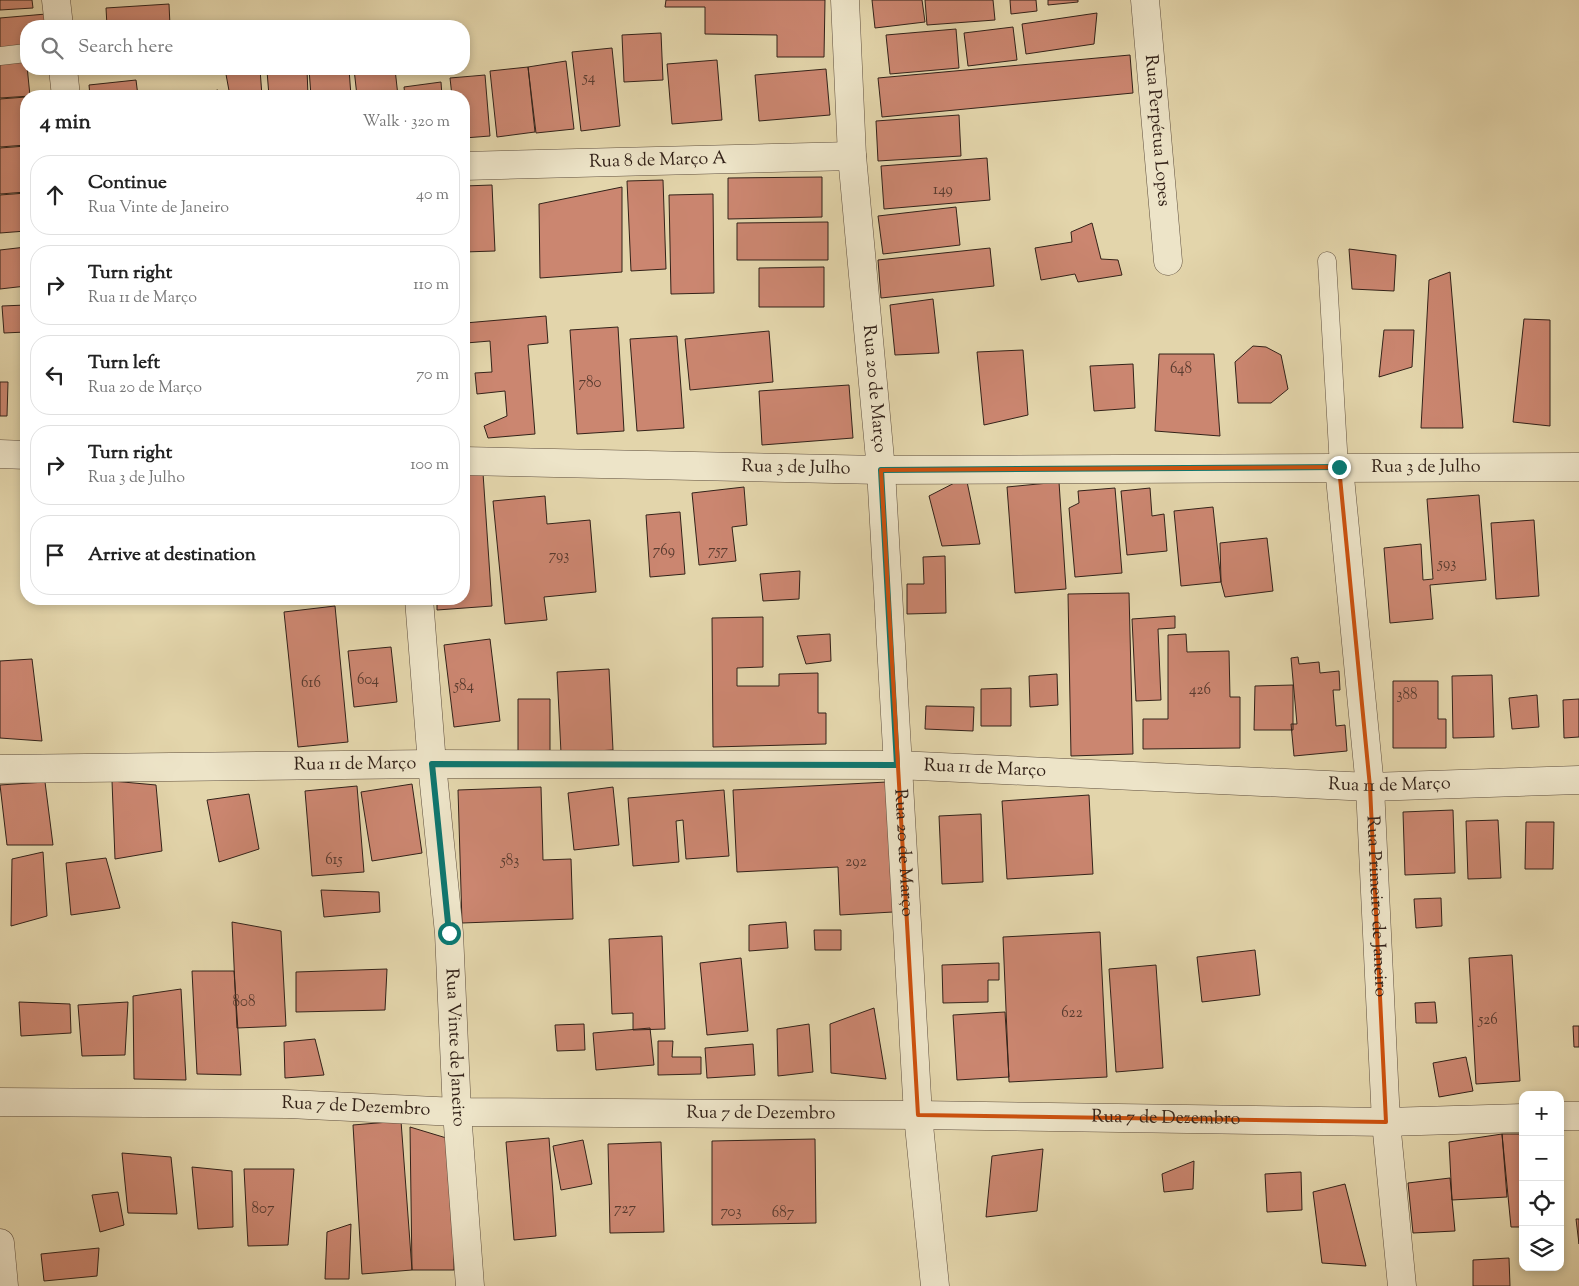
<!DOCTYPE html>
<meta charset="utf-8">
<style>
body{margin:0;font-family:"Sorts Mill Goudy",serif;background:#f6f6f6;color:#222}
.controls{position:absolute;right:15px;bottom:15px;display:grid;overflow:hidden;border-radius:10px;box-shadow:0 2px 8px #0003}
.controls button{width:45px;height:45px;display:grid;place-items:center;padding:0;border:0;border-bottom:1px solid #e0e0e0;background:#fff;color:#222;font:25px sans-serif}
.stop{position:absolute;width:15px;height:15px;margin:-11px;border:4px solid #0f766e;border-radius:50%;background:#fff}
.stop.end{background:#0f766e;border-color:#fff;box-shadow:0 1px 5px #0008}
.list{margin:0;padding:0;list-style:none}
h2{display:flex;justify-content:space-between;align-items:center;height:65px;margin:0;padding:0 20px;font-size:21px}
h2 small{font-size:16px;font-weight:400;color:#767676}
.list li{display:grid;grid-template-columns:32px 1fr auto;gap:15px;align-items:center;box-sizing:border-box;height:80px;margin:0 10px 10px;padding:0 10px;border:1px solid #e0e0e0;border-radius:20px}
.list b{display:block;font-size:19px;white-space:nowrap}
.list p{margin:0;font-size:16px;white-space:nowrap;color:#767676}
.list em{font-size:16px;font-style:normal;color:#767676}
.icon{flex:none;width:28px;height:28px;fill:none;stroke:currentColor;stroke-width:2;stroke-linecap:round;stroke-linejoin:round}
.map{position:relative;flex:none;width:1579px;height:1286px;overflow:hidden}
.search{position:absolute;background:#fff;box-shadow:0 2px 8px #0003;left:20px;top:20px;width:450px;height:55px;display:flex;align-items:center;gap:12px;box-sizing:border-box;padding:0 18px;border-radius:20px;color:#767676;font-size:19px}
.panel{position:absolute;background:#fff;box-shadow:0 2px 8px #0003;left:20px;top:90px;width:450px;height:515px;border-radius:20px}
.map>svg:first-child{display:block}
.building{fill:#cb8670;stroke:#332219}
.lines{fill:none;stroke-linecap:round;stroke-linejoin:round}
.lane-casing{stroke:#5f4f3e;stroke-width:19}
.street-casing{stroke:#5f4f3e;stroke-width:29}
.lane{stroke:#ede4c8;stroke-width:18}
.street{stroke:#ede4c8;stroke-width:28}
.route{stroke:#0f766e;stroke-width:6}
.marked{fill:none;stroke:#cd510e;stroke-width:4;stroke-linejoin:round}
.labels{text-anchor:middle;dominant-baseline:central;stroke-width:4;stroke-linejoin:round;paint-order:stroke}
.number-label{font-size:15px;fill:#593b2f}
.street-label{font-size:18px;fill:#332219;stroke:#ede4c8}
</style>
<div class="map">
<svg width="1579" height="1286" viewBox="0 0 1579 1286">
<rect width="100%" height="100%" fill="#e3d5ab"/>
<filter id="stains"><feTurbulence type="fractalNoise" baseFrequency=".004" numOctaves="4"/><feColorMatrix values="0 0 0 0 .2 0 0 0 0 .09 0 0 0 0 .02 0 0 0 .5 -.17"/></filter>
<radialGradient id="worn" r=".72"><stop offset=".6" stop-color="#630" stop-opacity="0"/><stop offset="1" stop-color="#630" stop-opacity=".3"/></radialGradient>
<path class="building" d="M0 0H32L33 8 0 10Z
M666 0H825L824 57H777V35L705 34V7H665Z
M872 0H922L925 22 875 28Z
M925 0H993L995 20 927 25Z
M1010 0H1036L1037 11 1011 14Z
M1048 0H1078V2L1048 5Z
M169 4 170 26H107L106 8Z
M1097 13 1094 44 1026 54 1022 24Z
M46 14 47 26H26V52L0 55V18Z
M1013 27 1017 60 968 66 964 33Z
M956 29 959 68 890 74 886 35Z
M661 33 663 80 624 82 622 35Z
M612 48 620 126 581 131 572 52Z
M1130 55 1133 93 882 117 878 78Z
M26 56 30 96 0 98V58Z
M717 60 722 120 672 124 667 64Z
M566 61 574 129 536 133 528 67Z
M528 67 535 132 497 137 490 71Z
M225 69H260L262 96H230Z
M307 69 308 96H269L267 71Z
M309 69H349L351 96H311Z
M354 69H395L398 96H357Z
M826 69 830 115 759 121 755 75Z
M485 75 490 136 464 138V96H452L450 78Z
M136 80 138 96H90L89 85Z
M441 82 442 96H405L404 87Z
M218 90 219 96H189Z
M26 97V145L0 147V99Z
M959 115 961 156 878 161 876 121Z
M26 146V192L0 194V148Z
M987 158 990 200 884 209 881 166Z
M822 177V217L728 219V178Z
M663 180 666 269 631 271 627 181Z
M492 185 495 251 464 252V186Z
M622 187V272L540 278 539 204Z
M26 193V231L0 233V195Z
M713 194 714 293 671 294 669 195Z
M956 207 960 245 883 254 878 216Z
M828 222V260H737V223Z
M1092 223 1101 259 1118 260 1122 275 1078 282 1075 274 1041 280 1035 248 1072 242 1071 232Z
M26 247V286L0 289V250Z
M990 248 994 286 881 298 878 260Z
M1349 249 1396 255 1394 291 1352 289Z
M824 267V307H759V268Z
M1450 272 1463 428H1421L1429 280Z
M933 299 939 353 895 355 890 305Z
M26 305V332L4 333 2 306Z
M546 316 548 343 528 345 535 434 488 438 484 426 507 416 505 391 477 394 475 373 492 372 490 341 466 343 465 323Z
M1524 319 1550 320V426L1513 422Z
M618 327 624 431 577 434 570 330Z
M1384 330H1414L1412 367 1379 377Z
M769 331 773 382 690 390 685 339Z
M677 336 684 428 637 431 630 339Z
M1253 346 1266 347 1281 355 1288 389 1271 403H1238L1235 362Z
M1023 350 1028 415 984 425 977 352Z
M1159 354H1214L1220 436 1155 431Z
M1133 364 1135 408 1094 411 1090 366Z
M0 382H8L7 416H0Z
M849 385 853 438 762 445 759 391Z
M483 473 492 606 437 610V599H464V475Z
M966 477 980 544 942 546 929 496Z
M1059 482 1066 589 1015 593 1007 487Z
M744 487 747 525 732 527 736 561 699 565 692 493Z
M1115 488 1122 573 1075 577 1069 508 1079 503 1078 491Z
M1150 488 1152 516 1164 514 1167 551 1127 555 1121 491Z
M1479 495 1486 580 1430 585 1433 619 1390 623 1384 548 1421 544 1423 580 1433 579 1427 499Z
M545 496 547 524 590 520 596 592 544 597 547 620 505 624 493 501Z
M1213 507 1221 582 1181 586 1174 511Z
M680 512 685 574 650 577 646 515Z
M1534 520 1539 596 1496 599 1491 523Z
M1267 538 1273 591 1225 597 1221 582 1220 543Z
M945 556 946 613 907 614V584H924L923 557Z
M800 571 799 599 763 601 760 574Z
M1129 593 1133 754 1071 756 1068 594Z
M335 606 348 742 298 747 284 612Z
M1175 616V628L1158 629 1161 700 1136 701 1132 619Z
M763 617V667L737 668V686H779V674L818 673V713H826V744L713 747 712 618Z
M830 634 831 661 806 664 797 636Z
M1186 634 1187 652 1229 651 1230 697H1240V748L1143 749V719H1168V635Z
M490 639 500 721 454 727 444 645Z
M391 647 397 702 354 707 348 651Z
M1298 657 1299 664 1319 662 1320 673 1339 671 1340 690H1333L1336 726 1345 725 1347 751 1294 756 1291 724H1297L1291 658Z
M32 659 42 741 0 738V661Z
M609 669 613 750 561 753 557 672Z
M1057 674 1058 705 1030 707 1029 676Z
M1492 675 1494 737 1453 738 1452 676Z
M1393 681H1438V719H1446V748H1393Z
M1293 685V730H1254L1255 686Z
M1011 688V726H981V689Z
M1537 695 1539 727 1512 729 1509 698Z
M518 699H550V760H518Z
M1579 699V737L1564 738 1563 700Z
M926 706 974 707 973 731 925 729Z
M112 781 156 785 162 851 115 859Z
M45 782 53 845H7L0 785Z
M887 782 893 912 840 915 838 867 737 872 733 790Z
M412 784 422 853 372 861 361 792Z
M357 786 364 872 312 876 305 791Z
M541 787 543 860 571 859 573 919 462 923 458 790Z
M613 787 619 845 574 850 568 793Z
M724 790 729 856 686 859 683 820 676 821 679 862 633 866 628 798Z
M249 794 259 849 219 862 207 800Z
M1089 795 1093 874 1007 879 1002 801Z
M1453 810 1455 873 1405 875 1403 812Z
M981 814 983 882 942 884 939 816Z
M1498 820 1501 878 1468 879 1466 821Z
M1526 822H1554L1553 869H1525Z
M43 852 47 916 11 926 12 859Z
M106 858 120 908 71 915 66 863Z
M321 890 379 892 380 912 324 917Z
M1441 898 1442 926 1416 928 1414 899Z
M232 922 281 931 286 1026 237 1028Z
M786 922 788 948 749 951V925Z
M814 930H841V950H815Z
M1100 932 1107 1077 1009 1082 1003 937Z
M662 936 665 1029 633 1030V1013L612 1014 609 939Z
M1255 950 1260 995 1202 1002 1197 957Z
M1512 955 1520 1081 1476 1084 1469 958Z
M741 958 748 1031 707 1035 700 963Z
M999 963V980H988V1002L943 1003 942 965Z
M1156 965 1163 1068 1116 1072 1109 969Z
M387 969 385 1010 296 1012V972Z
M192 971H234L241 1075 197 1074Z
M181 989 186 1080 134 1079 133 996Z
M19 1002 70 1004 71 1033 21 1036Z
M128 1002 125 1055 82 1056 78 1005Z
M1435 1002 1437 1023H1416L1415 1003Z
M874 1008 886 1079 831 1073 830 1024Z
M1005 1012 1009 1077 957 1080 953 1015Z
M584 1024 585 1050 557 1051 555 1025Z
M809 1024 813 1072 778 1076 777 1029Z
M1573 1026H1579V1047H1574Z
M650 1028 654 1065 596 1070 593 1033Z
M315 1039 324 1075 285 1078 284 1042Z
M658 1041H673L672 1057H701V1074L658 1075Z
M753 1044 755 1075 707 1078 705 1048Z
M1466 1057 1473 1091 1439 1097 1433 1063Z
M401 1121 412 1270 362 1274 353 1125Z
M410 1127 453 1140 454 1270H412Z
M1502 1134 1507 1197 1452 1200 1449 1142Z
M1502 1134H1523V1227H1511Z
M549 1138 556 1236 514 1240 506 1142Z
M815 1139 816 1223 712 1225V1141Z
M583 1140 592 1184 561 1190 553 1146Z
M661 1142 664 1232 610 1233 608 1144Z
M1043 1149 1037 1211 986 1217 992 1156Z
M122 1153 171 1157 177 1214 128 1213Z
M1194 1161 1193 1189 1164 1192 1162 1174Z
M192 1167 232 1171 233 1227 198 1229Z
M244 1169H294L288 1245 248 1246Z
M1301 1172 1302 1210 1267 1212 1265 1174Z
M1450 1178 1455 1231 1413 1233 1408 1183Z
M1345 1184 1366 1266 1322 1263 1313 1192Z
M118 1192 124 1225 100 1232 92 1195Z
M1576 1219H1579V1244Z
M351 1224 349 1279H325L327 1232Z
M99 1248 97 1276 44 1281 41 1254Z
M1509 1258 1510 1286H1473V1260Z"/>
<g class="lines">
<defs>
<path id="lane" d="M0 56 26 53
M1327 261 1339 467"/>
<g id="street">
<path d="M56 0 59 26"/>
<path id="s1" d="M845 0 852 156 881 470 918 1115 935 1286"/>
<path id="s2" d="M1145 0 1168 261"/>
<path d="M63 69 66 96"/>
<path id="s3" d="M464 166 852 156"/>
<path d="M0 454 26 455"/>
<path id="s4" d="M464 461 881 470 1579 467"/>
<path id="s5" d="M1339 467 1370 787 1386 1122 1402 1286"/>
<path id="s6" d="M419 599 432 764 449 933 457 1112 470 1286"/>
<path id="s7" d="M0 769 432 764 897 765 1370 787 1579 780"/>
<path id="s8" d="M0 1102 288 1104 457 1112 918 1115 1386 1122 1523 1118"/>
<path d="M1560 1116H1579"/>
<path d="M0 1243 4 1286"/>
</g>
</defs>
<use href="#lane" class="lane-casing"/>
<use href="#street" class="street-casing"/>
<use href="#lane" class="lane"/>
<use href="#street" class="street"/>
</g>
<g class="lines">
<path class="route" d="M449 933 432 764 897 765 881 470 1339 467"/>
</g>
<path class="marked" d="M1339 467 1370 787 1386 1122 918 1115 881 470Z"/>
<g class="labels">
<g class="number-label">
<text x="589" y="78">54</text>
<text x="943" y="190">149</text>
<text x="1181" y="369">648</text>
<text x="590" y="383">780</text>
<text x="664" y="551">769</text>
<text x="718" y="551">757</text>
<text x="559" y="556">793</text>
<text x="1447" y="564">593</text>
<text x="368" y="680">604</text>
<text x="311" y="683">616</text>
<text x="464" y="686">584</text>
<text x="1200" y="690">426</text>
<text x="1407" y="695">388</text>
<text x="334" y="860">615</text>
<text x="510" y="861">583</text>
<text x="856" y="862">292</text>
<text x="244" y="1002">808</text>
<text x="1072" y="1013">622</text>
<text x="1488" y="1020">526</text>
<text x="263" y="1209">807</text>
<text x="625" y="1209">727</text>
<text x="731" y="1212">703</text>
<text x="783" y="1213">687</text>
</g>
<g class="street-label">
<text stroke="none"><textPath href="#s2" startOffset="131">Rua Perpétua Lopes</textPath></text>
<text stroke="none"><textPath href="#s3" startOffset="194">Rua 8 de Março A</textPath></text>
<text stroke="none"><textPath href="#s1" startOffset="390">Rua 20 de Março</textPath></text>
<text stroke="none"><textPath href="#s4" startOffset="962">Rua 3 de Julho</textPath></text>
<text stroke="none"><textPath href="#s4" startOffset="332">Rua 3 de Julho</textPath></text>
<text stroke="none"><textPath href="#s7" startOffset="355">Rua 11 de Março</textPath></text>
<text stroke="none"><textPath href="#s7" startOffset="985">Rua 11 de Março</textPath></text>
<text stroke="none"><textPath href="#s7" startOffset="1390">Rua 11 de Março</textPath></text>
<text stroke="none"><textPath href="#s1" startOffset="855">Rua 20 de Março</textPath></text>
<text stroke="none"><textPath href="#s5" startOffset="441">Rua Primeiro de Janeiro</textPath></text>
<text stroke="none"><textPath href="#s6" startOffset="450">Rua Vinte de Janeiro</textPath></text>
<text stroke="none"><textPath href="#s8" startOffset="356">Rua 7 de Dezembro</textPath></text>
<text stroke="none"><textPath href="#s8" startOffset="761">Rua 7 de Dezembro</textPath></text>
<text stroke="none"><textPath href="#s8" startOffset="1166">Rua 7 de Dezembro</textPath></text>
</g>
</g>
<rect width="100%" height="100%" filter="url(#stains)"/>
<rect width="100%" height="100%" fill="url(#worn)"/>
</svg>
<div class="controls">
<button>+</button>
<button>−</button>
<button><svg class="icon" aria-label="locate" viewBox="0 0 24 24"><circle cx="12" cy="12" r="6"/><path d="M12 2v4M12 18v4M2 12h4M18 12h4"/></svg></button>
<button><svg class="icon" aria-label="layers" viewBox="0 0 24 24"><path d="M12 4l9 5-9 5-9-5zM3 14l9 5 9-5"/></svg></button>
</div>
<div class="stop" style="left:449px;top:933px"></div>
<div class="stop end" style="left:1339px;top:467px"></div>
<div class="search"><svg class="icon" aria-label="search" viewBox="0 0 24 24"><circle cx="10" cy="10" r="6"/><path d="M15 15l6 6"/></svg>Search here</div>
<section class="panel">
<h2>4 min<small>Walk · 320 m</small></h2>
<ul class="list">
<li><svg class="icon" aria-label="ahead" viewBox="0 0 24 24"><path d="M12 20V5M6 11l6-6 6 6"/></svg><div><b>Continue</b><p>Rua Vinte de Janeiro</p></div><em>40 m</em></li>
<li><svg class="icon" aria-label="right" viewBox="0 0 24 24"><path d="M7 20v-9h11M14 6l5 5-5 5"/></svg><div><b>Turn right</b><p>Rua 11 de Março</p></div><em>110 m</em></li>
<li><svg class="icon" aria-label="left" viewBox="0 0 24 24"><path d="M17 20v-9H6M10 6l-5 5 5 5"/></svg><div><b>Turn left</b><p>Rua 20 de Março</p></div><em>70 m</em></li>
<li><svg class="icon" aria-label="right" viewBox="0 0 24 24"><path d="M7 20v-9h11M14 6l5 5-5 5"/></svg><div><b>Turn right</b><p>Rua 3 de Julho</p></div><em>100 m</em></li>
<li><svg class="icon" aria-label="arrive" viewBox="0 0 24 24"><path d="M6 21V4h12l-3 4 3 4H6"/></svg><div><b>Arrive at destination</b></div></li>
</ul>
</section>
</div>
